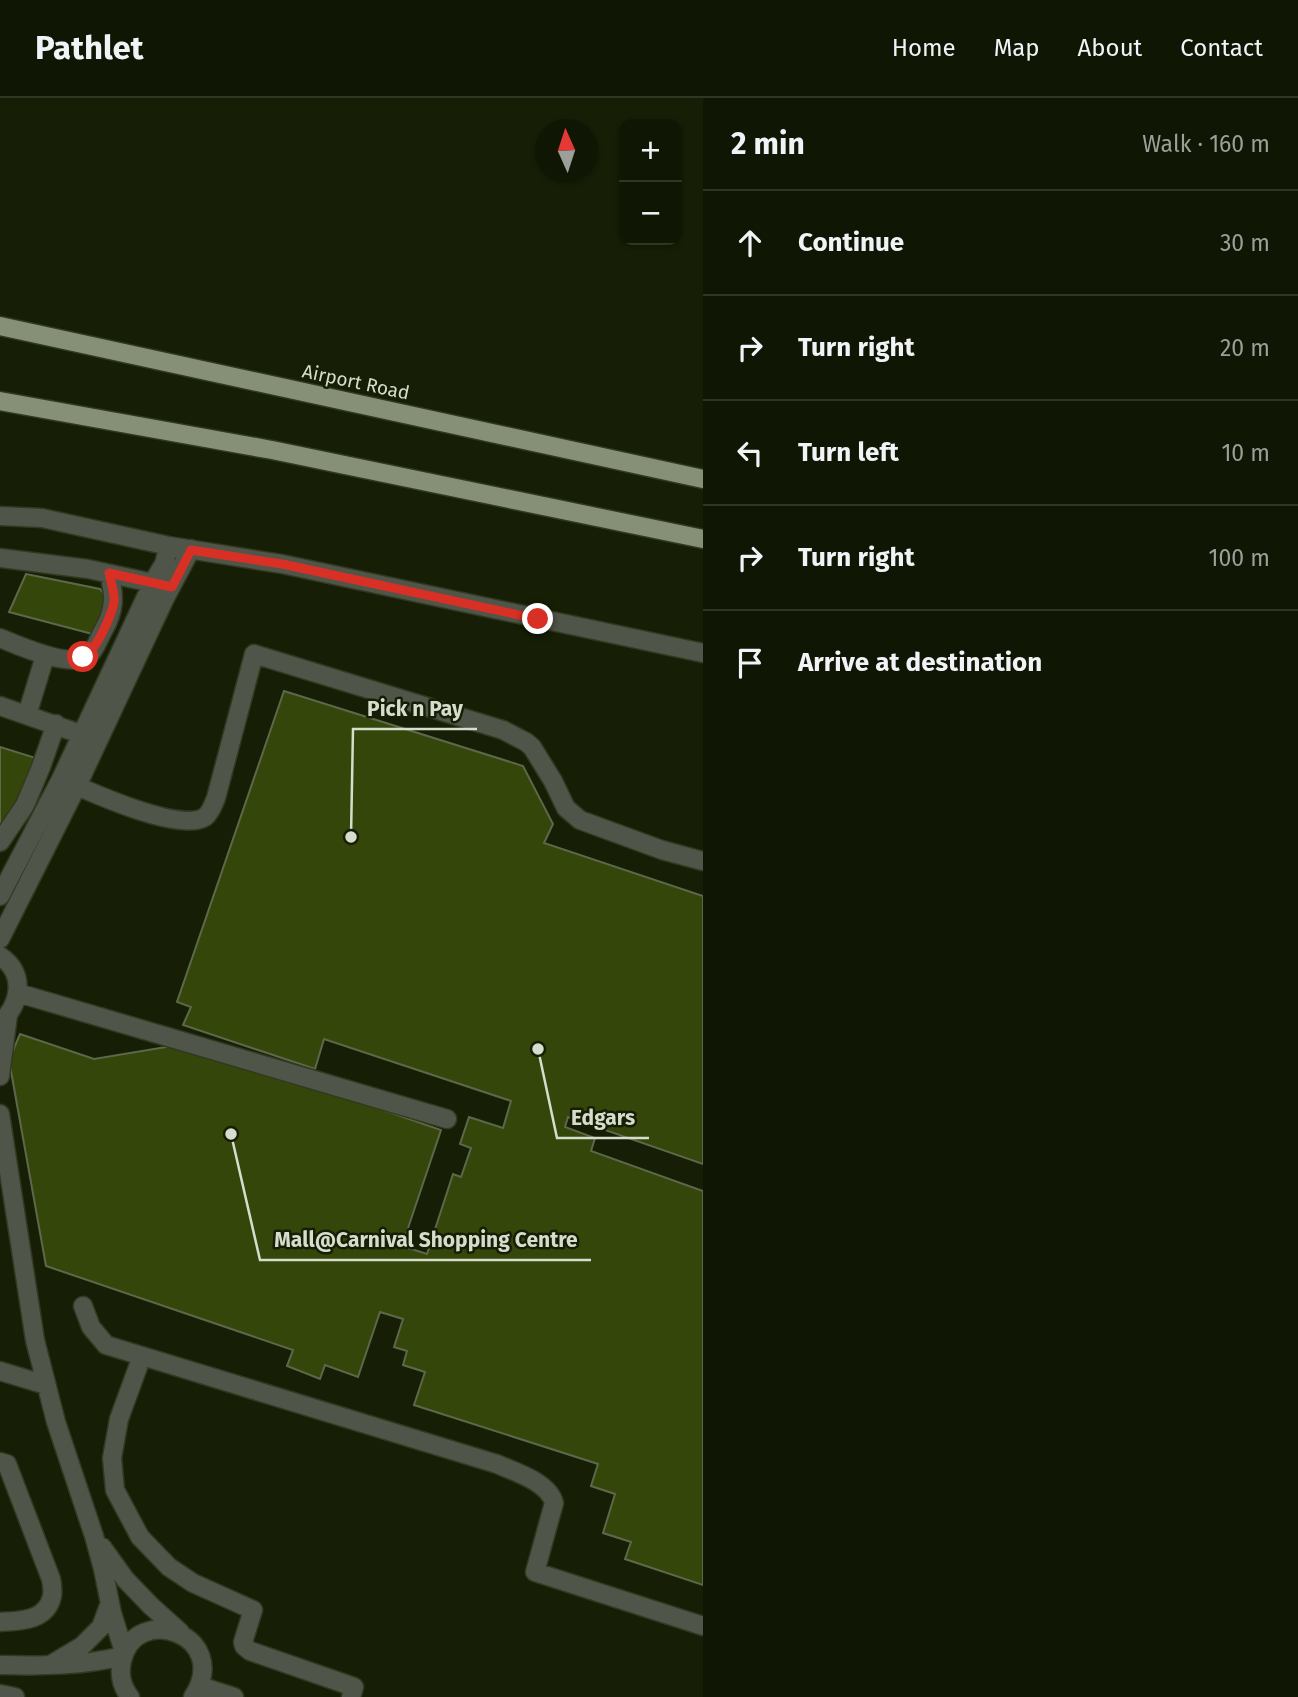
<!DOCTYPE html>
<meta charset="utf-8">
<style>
body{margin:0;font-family:"Fira Sans",sans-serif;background:#1e2313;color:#f1f3f6}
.controls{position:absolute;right:21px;top:21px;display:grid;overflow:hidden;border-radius:14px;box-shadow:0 2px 5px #0004}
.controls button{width:63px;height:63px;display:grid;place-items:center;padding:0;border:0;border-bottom:2px solid #303526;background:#101604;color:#f1f3f6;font:35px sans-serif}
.compass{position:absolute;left:535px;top:21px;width:63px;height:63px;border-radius:50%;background:#101604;box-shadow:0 2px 5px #0004;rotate:357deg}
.stop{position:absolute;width:21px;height:21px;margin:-16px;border:5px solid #d93025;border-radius:50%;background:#fff}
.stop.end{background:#d93025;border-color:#fff;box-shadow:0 2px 7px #0008}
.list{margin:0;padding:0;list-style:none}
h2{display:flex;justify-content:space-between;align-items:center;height:91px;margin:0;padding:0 28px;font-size:30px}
h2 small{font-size:23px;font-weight:400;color:#9c9f9a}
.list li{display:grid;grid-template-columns:46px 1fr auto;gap:21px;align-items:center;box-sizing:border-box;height:105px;padding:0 28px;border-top:2px solid #303526}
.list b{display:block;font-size:26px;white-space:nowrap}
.list em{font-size:23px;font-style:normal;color:#9c9f9a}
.icon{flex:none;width:38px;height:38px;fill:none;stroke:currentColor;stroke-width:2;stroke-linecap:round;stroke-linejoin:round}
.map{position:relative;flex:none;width:703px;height:1599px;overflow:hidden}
header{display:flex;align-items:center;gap:42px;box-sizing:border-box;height:98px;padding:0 35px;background:#101604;border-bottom:2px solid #303526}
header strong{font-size:33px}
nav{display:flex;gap:38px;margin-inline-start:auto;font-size:24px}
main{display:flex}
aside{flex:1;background:#101604}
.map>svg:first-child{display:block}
.building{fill:#35460a;stroke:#5d684b;stroke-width:2}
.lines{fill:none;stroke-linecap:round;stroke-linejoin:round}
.minor-casing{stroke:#313921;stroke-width:21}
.major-casing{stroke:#313921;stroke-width:21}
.minor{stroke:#505549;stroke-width:18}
.major{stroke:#869076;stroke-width:18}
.route{stroke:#d93025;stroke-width:9}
.labels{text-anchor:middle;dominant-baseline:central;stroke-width:5;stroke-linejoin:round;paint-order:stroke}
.street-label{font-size:19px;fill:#d6ddcd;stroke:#161e05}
.leader{fill:none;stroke:#d6ddcd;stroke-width:2.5}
.callout-dot{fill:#d6ddcd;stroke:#161e05;stroke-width:2.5}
.callout-label{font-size:21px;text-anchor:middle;font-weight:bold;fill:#d6ddcd;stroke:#161e05;stroke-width:5;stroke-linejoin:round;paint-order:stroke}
</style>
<header>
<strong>Pathlet</strong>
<nav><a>Home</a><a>Map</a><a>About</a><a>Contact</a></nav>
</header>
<main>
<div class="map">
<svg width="703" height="1599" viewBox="0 0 703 1599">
<rect width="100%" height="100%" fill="#161e05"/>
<path class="building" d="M26 476 100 491 107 499 100 538 9 514Z
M284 593 523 668 553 726 544 745 703 798V1066L568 1019 565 1029 595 1040 591 1053 703 1093V1487L625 1461 631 1444 603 1435 615 1396 591 1388 598 1366 414 1307 425 1274 403 1267 407 1253 394 1249 403 1221 380 1214 358 1279 325 1267 320 1281 287 1268 293 1252 46 1168 9 962 20 936 94 961 190 945 441 1032 402 1148 427 1156 453 1076 461 1079 471 1050 460 1046 469 1019 503 1030 511 1003 324 941 315 971 183 927 191 909 177 904Z
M0 649 39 661 7 725 0 728Z"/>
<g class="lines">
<defs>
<path id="minor" d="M0 418 42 420 169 448 282 466 703 555
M0 460 88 471 162 487
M0 540C17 547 72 572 89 557 95 552 99 540 103 533 115 512 115 498 109 476
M0 608 92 640
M27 617 45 558
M77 688C102 699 182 734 205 719 211 714 213 707 216 700L254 556 503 632 526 644 532 649 553 683 566 710 580 722 662 752 703 763
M0 744 25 707 41 669 56 626
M0 798 61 681 153 484 164 466 169 448
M0 841 77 688 165 500 191 451
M0 858C26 875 21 906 0 925
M18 895 447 1021
M0 978 8 917
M0 1016 35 1242 56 1324 94 1438 103 1471 112 1515 124 1554
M83 1208 91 1229 106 1247 497 1366C515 1374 549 1384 554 1405L535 1474 703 1528
M142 1258 119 1321 112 1360 115 1392 140 1439 169 1469 193 1485 253 1512 243 1544 244 1548 250 1553 354 1589 351 1599
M0 1273 46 1287
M0 1364 7 1366 51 1481C52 1486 53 1493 52 1498 47 1523 20 1523 0 1524
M102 1449 125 1481 151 1508 180 1534
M52 1566 82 1548 101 1529 110 1505
M0 1567C42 1568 82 1568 123 1558
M200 1588 234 1599
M0 1596 15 1599
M130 1599C122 1589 119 1576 122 1563 135 1503 233 1537 193 1599"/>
<path id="major" d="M0 228 703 381
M0 303 272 352 703 441"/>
</defs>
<use href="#minor" class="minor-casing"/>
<use href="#major" class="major-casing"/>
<use href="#minor" class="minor"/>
<use href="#major" class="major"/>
</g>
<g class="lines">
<path class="route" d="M83 559C96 553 111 519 114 504 115 495 111 485 109 475L172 489 191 452 282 466 538 521"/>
</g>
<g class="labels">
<g class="street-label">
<text transform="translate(356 284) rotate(12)">Airport Road</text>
</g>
</g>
<path class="leader" d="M351 739L353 631H477M538 951L557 1040H649M231 1036L260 1162H591"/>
<g class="callout-dot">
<circle cx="351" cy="739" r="7"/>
<circle cx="538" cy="951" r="7"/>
<circle cx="231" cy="1036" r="7"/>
</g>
<g class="callout-label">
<text x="415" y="618">Pick n Pay</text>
<text x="603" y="1027">Edgars</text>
<text x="426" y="1149">Mall@Carnival Shopping Centre</text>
</g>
</svg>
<div class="controls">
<button>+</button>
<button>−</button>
</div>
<svg class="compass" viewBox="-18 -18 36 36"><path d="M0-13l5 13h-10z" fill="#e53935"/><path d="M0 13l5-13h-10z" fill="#9c9f9a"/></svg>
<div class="stop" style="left:83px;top:559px"></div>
<div class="stop end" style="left:538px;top:521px"></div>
</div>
<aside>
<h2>2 min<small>Walk · 160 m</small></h2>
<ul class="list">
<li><svg class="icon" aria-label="ahead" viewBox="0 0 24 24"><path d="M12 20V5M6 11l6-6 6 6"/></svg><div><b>Continue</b></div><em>30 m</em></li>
<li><svg class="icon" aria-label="right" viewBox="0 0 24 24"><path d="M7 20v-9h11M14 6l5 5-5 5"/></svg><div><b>Turn right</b></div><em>20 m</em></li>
<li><svg class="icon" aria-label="left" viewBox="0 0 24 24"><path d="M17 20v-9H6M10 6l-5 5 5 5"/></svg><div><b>Turn left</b></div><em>10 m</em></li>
<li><svg class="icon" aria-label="right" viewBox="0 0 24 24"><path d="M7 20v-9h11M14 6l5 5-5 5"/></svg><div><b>Turn right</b></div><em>100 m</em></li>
<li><svg class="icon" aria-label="arrive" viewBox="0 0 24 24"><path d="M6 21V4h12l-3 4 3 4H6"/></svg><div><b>Arrive at destination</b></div></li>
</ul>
</aside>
</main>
